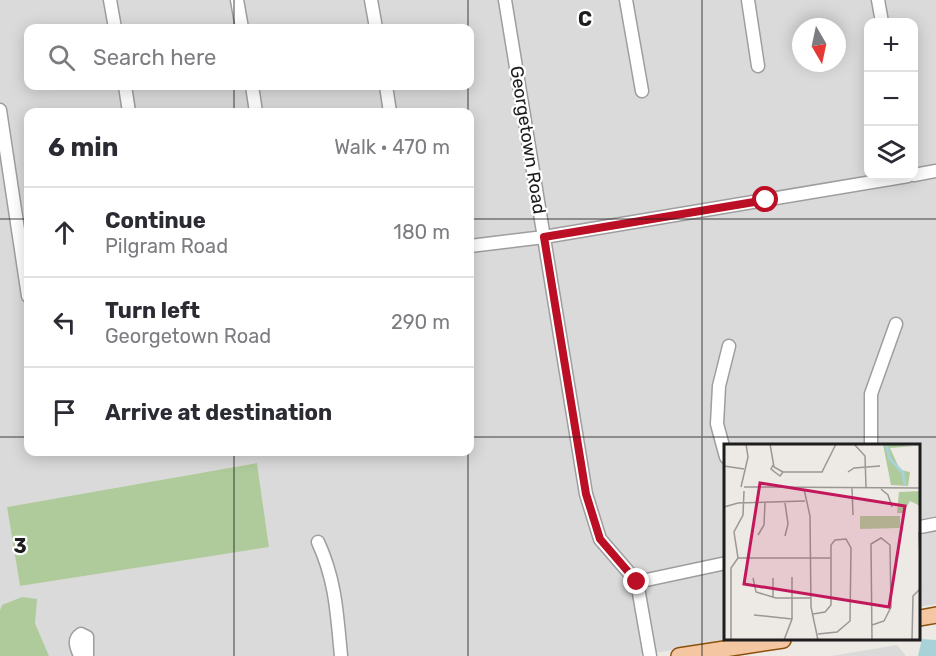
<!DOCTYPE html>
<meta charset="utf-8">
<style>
body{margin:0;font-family:Rubik,sans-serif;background:#f7f7f7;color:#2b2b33}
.controls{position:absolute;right:18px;top:18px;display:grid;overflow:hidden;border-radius:12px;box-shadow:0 3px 15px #0003}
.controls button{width:54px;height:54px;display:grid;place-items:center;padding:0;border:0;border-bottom:2px solid #e1e1e2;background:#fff;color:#2b2b33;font:30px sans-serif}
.compass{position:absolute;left:792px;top:18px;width:54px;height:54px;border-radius:50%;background:#fff;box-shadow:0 3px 15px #0003;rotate:171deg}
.stop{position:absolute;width:18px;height:18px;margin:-14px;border:4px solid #bb0f25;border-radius:50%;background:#fff}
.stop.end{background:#bb0f25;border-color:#fff;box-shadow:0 2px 6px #0008}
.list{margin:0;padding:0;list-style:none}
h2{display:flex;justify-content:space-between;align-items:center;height:78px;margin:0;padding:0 24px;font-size:26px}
h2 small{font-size:20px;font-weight:400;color:#7c7c81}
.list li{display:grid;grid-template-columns:39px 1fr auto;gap:18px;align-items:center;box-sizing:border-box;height:90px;padding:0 24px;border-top:2px solid #e1e1e2}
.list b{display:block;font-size:22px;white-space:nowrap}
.list p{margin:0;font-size:20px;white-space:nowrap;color:#7c7c81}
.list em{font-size:20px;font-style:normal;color:#7c7c81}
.icon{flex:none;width:33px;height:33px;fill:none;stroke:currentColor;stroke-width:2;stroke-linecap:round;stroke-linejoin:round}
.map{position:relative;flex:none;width:936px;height:656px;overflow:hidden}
.search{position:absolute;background:#fff;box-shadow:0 3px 15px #0003;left:24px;top:24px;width:450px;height:66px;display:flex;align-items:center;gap:15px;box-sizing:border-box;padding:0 21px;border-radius:12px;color:#7c7c81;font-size:22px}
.panel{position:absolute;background:#fff;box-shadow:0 3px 15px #0003;left:24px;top:108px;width:450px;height:348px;border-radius:12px}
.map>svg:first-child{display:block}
.residential{fill:#dbdada;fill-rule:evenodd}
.forest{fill:#afca9b}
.water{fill:#a7d3d8}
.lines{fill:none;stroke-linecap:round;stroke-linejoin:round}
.minor-casing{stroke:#9e9e9e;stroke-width:15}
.major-casing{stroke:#8b500b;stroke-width:18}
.minor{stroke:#fff;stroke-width:12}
.major{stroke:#f4c6a2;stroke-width:15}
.route{stroke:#bb0f25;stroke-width:8}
.grid{fill:none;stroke:#1d1d1d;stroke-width:1.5;stroke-opacity:0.55}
.labels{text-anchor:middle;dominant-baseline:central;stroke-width:4.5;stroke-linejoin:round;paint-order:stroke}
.street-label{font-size:18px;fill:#1d1d1d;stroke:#fff}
.inset-river{fill:none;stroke:#a7d3d8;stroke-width:3}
.inset-road{fill:none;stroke:#9a9794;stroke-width:1.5}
.view{fill:#c2185b;fill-opacity:0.15;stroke:#c2185b;stroke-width:3}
.inset-edge{fill:none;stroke:#1d1d1d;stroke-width:3}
.grid-label{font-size:20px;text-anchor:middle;font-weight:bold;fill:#1d1d1d;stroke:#fff;stroke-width:4.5;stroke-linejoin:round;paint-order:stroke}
</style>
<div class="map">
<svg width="936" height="656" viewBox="0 0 936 656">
<rect width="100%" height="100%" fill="#ede9e4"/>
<path class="residential" d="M0 0H936V604L920 607V446H726V640H733L637 656H49L35 623 2 605 0 610ZM868 22H914V176H868ZM801 27H837V63H801ZM28 28H470V86H28ZM28 112H470V452H28ZM257 463 269 546 20 586 7 507Z
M897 645 906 656H831Z"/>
<path class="forest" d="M257 463 269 547 20 586 7 507Z
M22 597 37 599 35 623 49 656H0V610L2 605Z"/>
<path class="water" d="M922 639 936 640V656H918Z"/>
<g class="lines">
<defs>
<path id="minor" d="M110 0 115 28
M237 0 242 28
M371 0 376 28
M505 0 586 494 600 539 637 582 650 656
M626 0 642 91
M748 0 758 66
M878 0 882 22
M125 86 129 112
M252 86 256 112
M386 86 390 112
M0 110 28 296
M914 175 936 171
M470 246 544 237 908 176
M871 446V394L896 324
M726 457 717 424 719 386 729 346
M920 527 936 524
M318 542C336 581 337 615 341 656
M637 582 726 563
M80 656C77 648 72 640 81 634L87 637V656"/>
<path id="major" d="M920 618 936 615
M679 656 783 640"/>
</defs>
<use href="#minor" class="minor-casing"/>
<use href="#major" class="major-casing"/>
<use href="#minor" class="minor"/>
<use href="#major" class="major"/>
</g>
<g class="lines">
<path class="route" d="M637 582 600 539 586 494 544 237 766 200"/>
</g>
<path class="grid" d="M234 0V28M468 0V28M702 0V656M234 86V112M468 86V112M0 219H28M470 219H936M0 437H28M470 437H936M234 452V656M468 452V656"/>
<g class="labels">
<g class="street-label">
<text transform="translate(528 140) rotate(81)">Georgetown Road</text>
</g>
</g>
<g transform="translate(724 444)">
<rect width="196" height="196" fill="#ede9e4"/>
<path d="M159 0 190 2 166 4 176 26 186 28 184 42 167 41ZM196 47V62L186 57 179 69H173L175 48ZM136 72H176V84L136 85Z" fill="#afca9b"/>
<path class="inset-river" d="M162 0 166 15 179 29 181 42"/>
<path class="inset-road" d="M46 0 50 23 59 28M130 0 141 12 142 43M49 21 47 25 56 32 59 28H98L112 0M0 22 20 25M124 28 130 24 156 22M17 43 24 13 22 0M20 43 197 44M128 44 129 71M80 45 86 72 87 163 94 196M157 45 164 51 168 63 167 58M0 63 14 59 81 57M195 88 196 114M34 91 40 81 41 59M61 92 64 80 61 59M14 114H106M14 114 10 88 19 71 20 47M29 134 32 148 52 154H87M49 154V134M89 170 101 168 107 161V101L111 96 122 95 127 104 126 177 113 188 94 190M30 171 68 175M148 181 160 177 167 163 166 101 157 94 147 100 148 196M7 196V124L14 114M60 196 68 175V133M188 196 189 152 197 144"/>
<path class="view" d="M36 39 181 62 165 163 20 140Z"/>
<rect width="196" height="196" class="inset-edge"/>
</g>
<g class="grid-label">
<text x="585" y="26">C</text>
<text x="20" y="553">3</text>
</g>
</svg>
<div class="controls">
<button>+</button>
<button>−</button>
<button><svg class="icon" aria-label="layers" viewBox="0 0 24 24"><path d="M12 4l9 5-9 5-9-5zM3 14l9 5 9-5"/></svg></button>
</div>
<svg class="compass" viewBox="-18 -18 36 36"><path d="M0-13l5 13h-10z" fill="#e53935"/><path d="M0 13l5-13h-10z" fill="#7c7c81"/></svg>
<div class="stop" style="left:766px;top:200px"></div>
<div class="stop end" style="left:637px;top:582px"></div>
<div class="search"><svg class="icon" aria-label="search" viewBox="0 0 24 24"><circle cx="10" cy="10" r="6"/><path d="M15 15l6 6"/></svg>Search here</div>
<section class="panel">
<h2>6 min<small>Walk · 470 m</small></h2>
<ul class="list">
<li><svg class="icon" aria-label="ahead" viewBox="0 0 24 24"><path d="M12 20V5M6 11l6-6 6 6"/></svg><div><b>Continue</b><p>Pilgram Road</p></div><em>180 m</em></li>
<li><svg class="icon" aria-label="left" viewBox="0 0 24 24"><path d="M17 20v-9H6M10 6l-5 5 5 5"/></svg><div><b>Turn left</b><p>Georgetown Road</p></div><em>290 m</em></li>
<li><svg class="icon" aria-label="arrive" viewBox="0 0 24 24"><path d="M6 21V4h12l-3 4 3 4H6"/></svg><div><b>Arrive at destination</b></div></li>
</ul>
</section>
</div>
